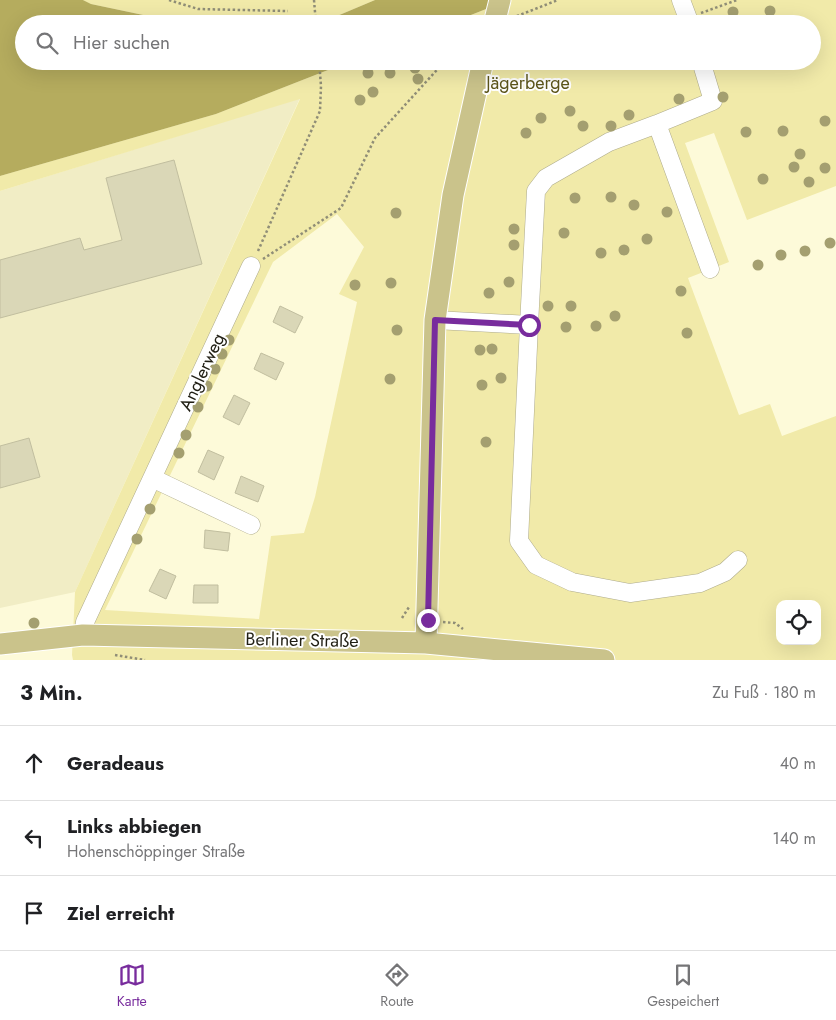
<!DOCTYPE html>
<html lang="de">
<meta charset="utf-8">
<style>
body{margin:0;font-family:Jost,sans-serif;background:#f6f6f6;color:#202124}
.controls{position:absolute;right:15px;bottom:15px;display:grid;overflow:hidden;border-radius:10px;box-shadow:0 5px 20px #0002}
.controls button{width:45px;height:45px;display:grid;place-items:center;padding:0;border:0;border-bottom:1px solid #e0e0e0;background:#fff;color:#202124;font:25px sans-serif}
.stop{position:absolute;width:15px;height:15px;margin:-11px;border:4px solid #782c9d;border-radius:50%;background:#fff}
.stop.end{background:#782c9d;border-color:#fff;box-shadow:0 1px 5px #0008}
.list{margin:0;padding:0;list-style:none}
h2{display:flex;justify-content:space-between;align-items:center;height:65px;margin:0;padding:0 20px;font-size:21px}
h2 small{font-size:16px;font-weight:400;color:#757577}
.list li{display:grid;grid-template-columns:32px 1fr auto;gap:15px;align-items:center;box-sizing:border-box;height:75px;padding:0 20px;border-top:1px solid #e0e0e0}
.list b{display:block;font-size:19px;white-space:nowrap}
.list p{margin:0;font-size:16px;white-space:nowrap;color:#757577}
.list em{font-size:16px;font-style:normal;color:#757577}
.icon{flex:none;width:28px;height:28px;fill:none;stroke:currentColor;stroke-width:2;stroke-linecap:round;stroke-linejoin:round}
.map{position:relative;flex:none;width:836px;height:660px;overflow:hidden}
.search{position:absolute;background:#fff;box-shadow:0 5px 20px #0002;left:15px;right:15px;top:15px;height:55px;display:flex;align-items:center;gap:12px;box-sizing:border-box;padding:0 18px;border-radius:28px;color:#757577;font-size:19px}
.sheet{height:290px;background:#fff}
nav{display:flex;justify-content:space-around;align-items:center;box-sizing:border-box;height:70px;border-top:1px solid #e0e0e0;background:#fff;font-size:14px;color:#757577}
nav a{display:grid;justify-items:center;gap:2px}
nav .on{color:#782c9d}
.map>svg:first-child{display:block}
.built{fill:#f1edc5}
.green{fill:#f1eaa9;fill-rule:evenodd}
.water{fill:#b5ac5e}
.building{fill:#dad7b7;stroke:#c1be9f}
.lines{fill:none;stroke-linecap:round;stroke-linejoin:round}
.minor-casing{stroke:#aeab8c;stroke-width:19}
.major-casing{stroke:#fff;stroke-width:23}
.path{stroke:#908e77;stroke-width:2.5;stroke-dasharray:2.5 2.5;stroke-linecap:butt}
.minor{stroke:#fff;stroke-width:18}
.major{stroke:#cac38b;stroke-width:21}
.tree{fill:#a49f70}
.route{stroke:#782c9d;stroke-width:6}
.labels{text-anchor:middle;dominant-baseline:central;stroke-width:4;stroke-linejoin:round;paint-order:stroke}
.park-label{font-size:18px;fill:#5c551a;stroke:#fff}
.street-label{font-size:18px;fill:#211f14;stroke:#fff}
</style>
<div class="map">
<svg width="836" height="660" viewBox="0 0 836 660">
<rect width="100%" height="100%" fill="#fdfad9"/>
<path class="built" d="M300 98 75 592 0 608V191Z"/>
<path class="green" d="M83 0H375L318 24H186L91 4Z
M509 0H836V186L747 220 714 133 685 143 729 262 688 278 739 415 770 404 782 436 836 416V660H73L72 655 75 592 300 99 0 191V176L216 114 351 61H812V24H448ZM337 214 364 247 339 294 357 302 315 497 304 533 271 536 259 619 105 610 273 262ZM780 604H817V641H780Z"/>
<path class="water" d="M0 0H83L91 4 186 24H24V61H351L216 114 0 176Z
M375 0H509L448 24H318Z"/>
<path class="building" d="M174 160 202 264 0 318V260L80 238 84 250 122 240 106 178Z
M280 306 303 317 295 333 273 322Z
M261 353 284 363 276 380 254 369Z
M234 395 250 403 239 425 223 417Z
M29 438 40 477 0 488V446Z
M208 450 224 457 214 480 198 472Z
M241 476 264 486 258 502 235 493Z
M205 530 230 533 228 551 204 548Z
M160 569 176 576 166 599 149 591Z
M194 585H218V603H193Z"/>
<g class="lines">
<defs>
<path id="minor" d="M681 0 690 24
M657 124 713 101 701 61
M435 320 529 325 536 191 546 178 609 142 657 124 710 269
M529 325 519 541 536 565 572 582 630 593 700 583 725 572 738 560
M152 478 251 525
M83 635 85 622 251 266"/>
<path id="major" d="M494 24 500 0
M426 643 435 320 453 195 483 61
M0 644 83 635 426 643 604 660"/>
</defs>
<use href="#minor" class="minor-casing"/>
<use href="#major" class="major-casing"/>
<path class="path" d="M169 0 198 9 288 11
M314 0 316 24
M701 13 737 0
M512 18 558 0
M258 251 320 111 321 86 319 61
M263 259 341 208 375 138 445 61
M402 618 409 607
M443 622 455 623 463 629
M115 655 145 660"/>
<use href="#minor" class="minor"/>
<use href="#major" class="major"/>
</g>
<g class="tree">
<circle cx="770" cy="11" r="5.5"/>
<circle cx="733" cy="12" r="5.5"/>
<circle cx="415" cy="68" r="5.5"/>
<circle cx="368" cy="73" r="5.5"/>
<circle cx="390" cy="73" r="5.5"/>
<circle cx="418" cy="79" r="5.5"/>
<circle cx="373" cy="92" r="5.5"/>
<circle cx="723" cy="97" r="5.5"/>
<circle cx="679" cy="99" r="5.5"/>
<circle cx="360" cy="100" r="5.5"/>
<circle cx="570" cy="111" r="5.5"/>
<circle cx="629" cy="115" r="5.5"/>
<circle cx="541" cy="118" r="5.5"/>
<circle cx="825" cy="121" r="5.5"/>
<circle cx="583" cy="126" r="5.5"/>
<circle cx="611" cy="126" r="5.5"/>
<circle cx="783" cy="131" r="5.5"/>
<circle cx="746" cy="132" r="5.5"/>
<circle cx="526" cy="133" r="5.5"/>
<circle cx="800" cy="154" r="5.5"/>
<circle cx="794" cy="167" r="5.5"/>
<circle cx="825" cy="168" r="5.5"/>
<circle cx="763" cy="179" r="5.5"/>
<circle cx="809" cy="182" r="5.5"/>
<circle cx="611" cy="197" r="5.5"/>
<circle cx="575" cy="198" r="5.5"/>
<circle cx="634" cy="205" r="5.5"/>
<circle cx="667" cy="212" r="5.5"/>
<circle cx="396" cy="213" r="5.5"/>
<circle cx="514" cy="229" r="5.5"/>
<circle cx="564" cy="233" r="5.5"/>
<circle cx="647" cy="239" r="5.5"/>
<circle cx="830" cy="243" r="5.5"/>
<circle cx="514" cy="245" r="5.5"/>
<circle cx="624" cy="250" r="5.5"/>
<circle cx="805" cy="251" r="5.5"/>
<circle cx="601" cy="253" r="5.5"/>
<circle cx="781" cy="255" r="5.5"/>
<circle cx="758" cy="265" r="5.5"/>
<circle cx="509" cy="282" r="5.5"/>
<circle cx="391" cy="283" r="5.5"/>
<circle cx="355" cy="285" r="5.5"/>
<circle cx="681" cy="291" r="5.5"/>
<circle cx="489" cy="293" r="5.5"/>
<circle cx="548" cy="306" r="5.5"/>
<circle cx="571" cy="306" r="5.5"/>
<circle cx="615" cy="316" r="5.5"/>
<circle cx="596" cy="326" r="5.5"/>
<circle cx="566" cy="327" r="5.5"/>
<circle cx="397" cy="330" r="5.5"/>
<circle cx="687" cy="333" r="5.5"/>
<circle cx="229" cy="340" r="5.5"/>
<circle cx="492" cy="349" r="5.5"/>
<circle cx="480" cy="350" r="5.5"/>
<circle cx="222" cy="354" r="5.5"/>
<circle cx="215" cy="369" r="5.5"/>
<circle cx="501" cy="378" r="5.5"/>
<circle cx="390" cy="379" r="5.5"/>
<circle cx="482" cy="385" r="5.5"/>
<circle cx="207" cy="386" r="5.5"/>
<circle cx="198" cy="407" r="5.5"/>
<circle cx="186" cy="435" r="5.5"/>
<circle cx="486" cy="442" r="5.5"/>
<circle cx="179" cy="453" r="5.5"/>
<circle cx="150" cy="509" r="5.5"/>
<circle cx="137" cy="539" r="5.5"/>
<circle cx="34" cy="623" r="5.5"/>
</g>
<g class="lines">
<path class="route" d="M428 620 435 320 529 325"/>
</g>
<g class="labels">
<g class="park-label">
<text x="528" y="83">Jägerberge</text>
</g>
<g class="street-label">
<text transform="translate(202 372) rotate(-65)">Anglerweg</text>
<text transform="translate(302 640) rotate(1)">Berliner Straße</text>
</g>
</g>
</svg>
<div class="controls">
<button><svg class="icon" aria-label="locate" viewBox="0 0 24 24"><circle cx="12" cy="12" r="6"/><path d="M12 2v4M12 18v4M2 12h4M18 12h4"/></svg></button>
</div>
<div class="stop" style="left:529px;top:325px"></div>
<div class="stop end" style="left:428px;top:620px"></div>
<div class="search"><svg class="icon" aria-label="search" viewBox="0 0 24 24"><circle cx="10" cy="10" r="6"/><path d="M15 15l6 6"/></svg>Hier suchen</div>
</div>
<section class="sheet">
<h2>3 Min.<small>Zu Fuß · 180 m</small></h2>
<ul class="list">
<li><svg class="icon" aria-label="ahead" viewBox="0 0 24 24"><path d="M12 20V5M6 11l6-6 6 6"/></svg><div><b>Geradeaus</b></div><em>40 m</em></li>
<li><svg class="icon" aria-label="left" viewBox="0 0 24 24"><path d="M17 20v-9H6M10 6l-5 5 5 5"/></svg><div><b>Links abbiegen</b><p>Hohenschöppinger Straße</p></div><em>140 m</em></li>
<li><svg class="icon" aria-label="arrive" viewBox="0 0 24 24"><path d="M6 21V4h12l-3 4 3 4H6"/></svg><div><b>Ziel erreicht</b></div></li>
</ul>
</section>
<nav>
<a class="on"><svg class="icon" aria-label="map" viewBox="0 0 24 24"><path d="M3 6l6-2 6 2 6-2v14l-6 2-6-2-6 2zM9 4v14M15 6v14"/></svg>Karte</a>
<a><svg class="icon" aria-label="directions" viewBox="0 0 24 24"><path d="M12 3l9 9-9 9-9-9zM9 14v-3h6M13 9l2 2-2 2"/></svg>Route</a>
<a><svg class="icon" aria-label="saved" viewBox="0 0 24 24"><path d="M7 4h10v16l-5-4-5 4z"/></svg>Gespeichert</a>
</nav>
